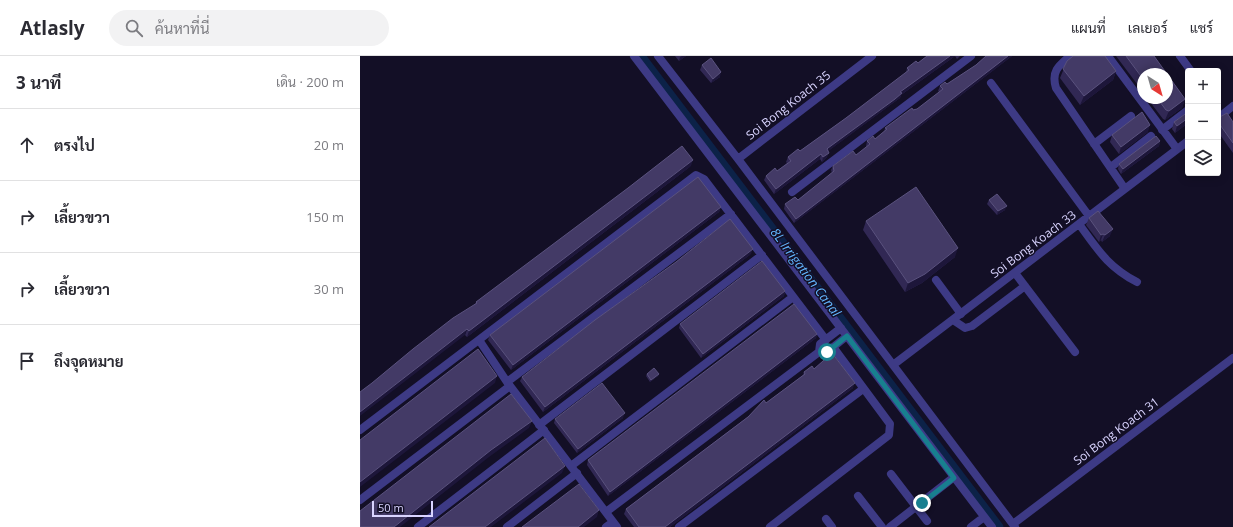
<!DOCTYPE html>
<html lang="th">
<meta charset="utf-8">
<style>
body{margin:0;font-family:"Open Sans",Sarabun,sans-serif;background:#f2f2f3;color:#2b2b33}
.controls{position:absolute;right:12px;top:12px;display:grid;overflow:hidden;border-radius:4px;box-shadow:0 2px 10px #0003}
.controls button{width:36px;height:36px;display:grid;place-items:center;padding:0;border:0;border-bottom:1px solid #e1e1e2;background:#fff;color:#2b2b33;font:20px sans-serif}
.compass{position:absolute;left:777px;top:12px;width:36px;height:36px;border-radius:50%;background:#fff;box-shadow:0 2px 10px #0003;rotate:143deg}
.scale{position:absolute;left:12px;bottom:10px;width:61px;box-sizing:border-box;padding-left:4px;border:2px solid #d9d4ff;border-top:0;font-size:11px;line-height:14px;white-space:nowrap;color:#d9d4ff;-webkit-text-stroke:3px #130f26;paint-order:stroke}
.stop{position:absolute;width:12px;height:12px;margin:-9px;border:3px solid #187f8f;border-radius:50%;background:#fff}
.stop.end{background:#187f8f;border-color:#fff;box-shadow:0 1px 4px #0008}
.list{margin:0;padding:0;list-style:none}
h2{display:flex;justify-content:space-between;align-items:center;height:52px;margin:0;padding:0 16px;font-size:17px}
h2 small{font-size:13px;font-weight:400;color:#7c7c81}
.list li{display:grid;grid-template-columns:26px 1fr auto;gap:12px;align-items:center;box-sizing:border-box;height:72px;padding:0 16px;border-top:1px solid #e1e1e2}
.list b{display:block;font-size:15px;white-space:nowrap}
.list em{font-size:13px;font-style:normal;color:#7c7c81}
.icon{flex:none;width:22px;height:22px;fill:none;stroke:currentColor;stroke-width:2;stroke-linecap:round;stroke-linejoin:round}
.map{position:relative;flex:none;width:873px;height:471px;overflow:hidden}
header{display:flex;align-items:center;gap:24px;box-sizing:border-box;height:56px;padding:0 20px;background:#fff;border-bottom:1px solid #e1e1e2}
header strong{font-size:19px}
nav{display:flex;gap:22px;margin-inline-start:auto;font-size:14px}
.search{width:280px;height:36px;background:#f2f2f3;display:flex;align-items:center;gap:10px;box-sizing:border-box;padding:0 14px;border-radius:22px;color:#7c7c81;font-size:15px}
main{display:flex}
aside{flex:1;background:#fff}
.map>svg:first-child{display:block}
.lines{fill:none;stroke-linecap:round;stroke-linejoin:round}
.canal{stroke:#0c2248;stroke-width:9}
.minor{stroke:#3d3a85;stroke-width:8}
.wall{fill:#312854}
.shaded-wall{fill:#1d163a}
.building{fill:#433a66;stroke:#5a527e}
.route{stroke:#187f8f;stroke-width:5}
.labels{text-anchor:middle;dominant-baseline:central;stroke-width:3;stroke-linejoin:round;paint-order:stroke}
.street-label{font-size:12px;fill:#d9d4ff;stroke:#130f26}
.water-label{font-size:13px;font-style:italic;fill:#62b6ff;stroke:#130f26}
</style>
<header>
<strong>Atlasly</strong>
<div class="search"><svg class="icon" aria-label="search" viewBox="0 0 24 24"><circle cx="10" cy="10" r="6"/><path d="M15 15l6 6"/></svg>ค้นหาที่นี่</div>
<nav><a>แผนที่</a><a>เลเยอร์</a><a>แชร์</a></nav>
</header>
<main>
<aside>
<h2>3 นาที<small>เดิน · 200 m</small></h2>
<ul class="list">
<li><svg class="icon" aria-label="ahead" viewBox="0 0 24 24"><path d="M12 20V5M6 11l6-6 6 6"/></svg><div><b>ตรงไป</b></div><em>20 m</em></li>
<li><svg class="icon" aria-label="right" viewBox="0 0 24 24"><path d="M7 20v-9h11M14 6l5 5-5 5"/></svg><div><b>เลี้ยวขวา</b></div><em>150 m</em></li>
<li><svg class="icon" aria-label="right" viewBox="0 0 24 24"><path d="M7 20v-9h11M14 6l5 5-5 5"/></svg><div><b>เลี้ยวขวา</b></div><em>30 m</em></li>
<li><svg class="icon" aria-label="arrive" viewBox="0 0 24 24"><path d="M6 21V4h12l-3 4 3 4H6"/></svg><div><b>ถึงจุดหมาย</b></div></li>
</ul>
</aside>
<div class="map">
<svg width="873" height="471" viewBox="0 0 873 471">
<rect width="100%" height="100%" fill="#130f26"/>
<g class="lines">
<path class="canal" d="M281 0 639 471"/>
<path class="minor" d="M274 0 632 471
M298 0 378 103 655 471
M710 0C698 10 691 16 696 32L765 133
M748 0 817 93
M820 0 831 15
M631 27 729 160
M858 62 873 50
M802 74 828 54
M734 88 771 60
M378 103 512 0
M751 111 791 80
M432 136 611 0
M719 168C738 194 748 211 777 226
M655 217 715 296
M576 224 601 258
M593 264 605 272 612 270 665 230
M119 284 147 326 257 471
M459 296 460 288 481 272
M533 309 828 85
M147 326 371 158
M179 369 402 199
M0 374 336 119 344 123 466 284
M211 410 433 241
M531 418 567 465
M498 440 522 471
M0 444 150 330
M246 456 459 296H467L487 280
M466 463 472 471
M653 468 873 302
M58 471 184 374
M147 471 217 417
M246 471 253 466
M319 471 503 333
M410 471 529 379 530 368 473 291
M530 471 594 421
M611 471 624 461"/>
</g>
<path class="wall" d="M315 0H326L319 5Z
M567 0H600L597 3 595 0 591 3 541 39 540 42 533 47 468 95 467 101 462 106 460 103 414 138 404 124 406 120 417 115 427 107 426 106 428 101 440 95 486 62 546 17 547 12 558 7Z
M626 0H652L434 167 424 153 425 148 438 144 472 117 471 114 473 110 496 99 507 91 506 90 507 85 515 83 524 76 525 72 553 54 557 53 579 36 578 35 580 30 587 28 616 9Z
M756 0H794L825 43 822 52 805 64 803 63 787 42H807L783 18V36Z
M707 5 756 15 753 24 720 49 700 22Z
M342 9 360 21 351 27 340 14Z
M828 56V67L815 77 812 73 814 66Z
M858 62 873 66V97L858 76Z
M788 76 759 98 750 86 752 79Z
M800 85 799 90 761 118 758 113 759 108Z
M331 110 107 281 105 279 116 246Z
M629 144 645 154 637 159 627 148Z
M361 151 359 156 151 314 128 284 130 279Z
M729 162 750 180 742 186 741 184 739 186 726 169Z
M506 165 595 201 562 227 545 236 503 174Z
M391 198 183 356 160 325 162 321Z
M425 235 424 240 341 302 319 272 320 268Z
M457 278 456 282 248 440 227 409 228 404Z
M454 313 493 332 310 471H274L264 458 266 453 406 347 443 319 444 316Z
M287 318H299L298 320 290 326 286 320Z
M263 362 217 397 194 367 195 363Z"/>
<path class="shaded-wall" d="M322 0H326L319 5 320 1Z
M590 0H595L541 39 540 42 533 47 467 96V93L540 36Z
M648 0H652L434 167 436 163Z
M756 15 753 24 720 49 724 40Z
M361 16 360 21 351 27 353 23Z
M825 43 822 52 805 64 809 55Z
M828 62V67L815 77 817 70Z
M790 69 788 76 759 98 761 91Z
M800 85 799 90 761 118 763 113Z
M469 97 467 101 462 106 463 101Z
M461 98 460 103 414 138 416 133Z
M333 104 331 110 107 281 109 275Z
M647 150 645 154 637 159 638 155Z
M361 151 359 156 151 314 153 309Z
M753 173 750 180 742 186 745 179Z
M743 178 741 184 739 186 741 179Z
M598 192 595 201 562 227 545 236 548 227Z
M393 193 391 198 183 356 185 351Z
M425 235 424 240 341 302 343 298Z
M107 273 105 279 0 360V356Z
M457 278 456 282 248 440 250 436Z
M299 318 298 320 290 326 291 324Z
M137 320 135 327 0 431V426Z
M495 327 493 332 310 471H305Z
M265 357 263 362 217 397 218 393Z
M172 365 169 372 129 401 40 471H34L131 394Z
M205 410 202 417 131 471H125Z
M239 454 237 461 224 471H218Z"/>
<path class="building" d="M567 0H590L540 36 542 37 535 43 468 92 467 93 469 97 463 101 461 98 416 133 406 120 415 112 417 115 431 105 428 101 438 93 440 95 486 62 549 14 547 12 556 5 558 7Z
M626 0H648L436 163 425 148 435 141 438 144 474 115 473 110 493 95 496 99 510 88 507 85 513 80 515 83 527 73 525 72 552 52 553 54 557 53 583 33 580 30 585 26 587 28 616 9Z
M713 0H745L756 15 724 40 703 13 707 5Z
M766 0H794L825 43 809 55 806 54 797 42H807V18H783V23Z
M351 2 361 16 353 23 342 9Z
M782 56 790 69 761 91 752 79Z
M828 56V62L817 70 814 66Z
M867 57 873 66V87L858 66V62Z
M796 80 800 85 763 113 759 108Z
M322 90 333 104 109 275 107 273 0 356V336L12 327 53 293 93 262 117 247 116 246 268 132Z
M338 121 361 151 153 309 130 279Z
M556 131 598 192 565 218 548 227 506 165Z
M637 138 647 150 638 155 629 144Z
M738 155 753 173 745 179 743 178 741 179 729 162Z
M370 163 393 193 185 351 162 321 235 264 316 206Z
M402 205 425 235 343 298 320 268Z
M434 248 457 278 250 436 228 404Z
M118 293 137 320 0 426V384Z
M472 297 495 327 305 471H279L266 453 388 361 404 344 406 347 445 318 444 316 452 310 454 313Z
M294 312 299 318 291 324 287 318Z
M242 327 265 357 218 393 195 363Z
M151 338 172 365 131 394 34 471H0V455Z
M185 382 205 410 125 471H69Z
M219 428 239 454 218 471H162Z"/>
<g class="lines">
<path class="route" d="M467 296 487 280 594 422 562 447"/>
</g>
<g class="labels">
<g class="street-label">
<text transform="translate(428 49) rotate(-38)">Soi Bong Koach 35</text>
<text transform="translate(673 188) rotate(-37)">Soi Bong Koach 33</text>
<text transform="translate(756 375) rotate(-37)">Soi Bong Koach 31</text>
</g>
<g class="water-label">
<text transform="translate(446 216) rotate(53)">8L Irrigation Canal</text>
</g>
</g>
</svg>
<div class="controls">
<button>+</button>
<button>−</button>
<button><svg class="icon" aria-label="layers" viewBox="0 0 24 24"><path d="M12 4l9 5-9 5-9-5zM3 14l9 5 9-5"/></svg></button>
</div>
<svg class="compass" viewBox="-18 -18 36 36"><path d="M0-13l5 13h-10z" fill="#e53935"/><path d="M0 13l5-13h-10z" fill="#7c7c81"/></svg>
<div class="scale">50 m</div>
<div class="stop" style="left:467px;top:296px"></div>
<div class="stop end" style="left:562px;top:447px"></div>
</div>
</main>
